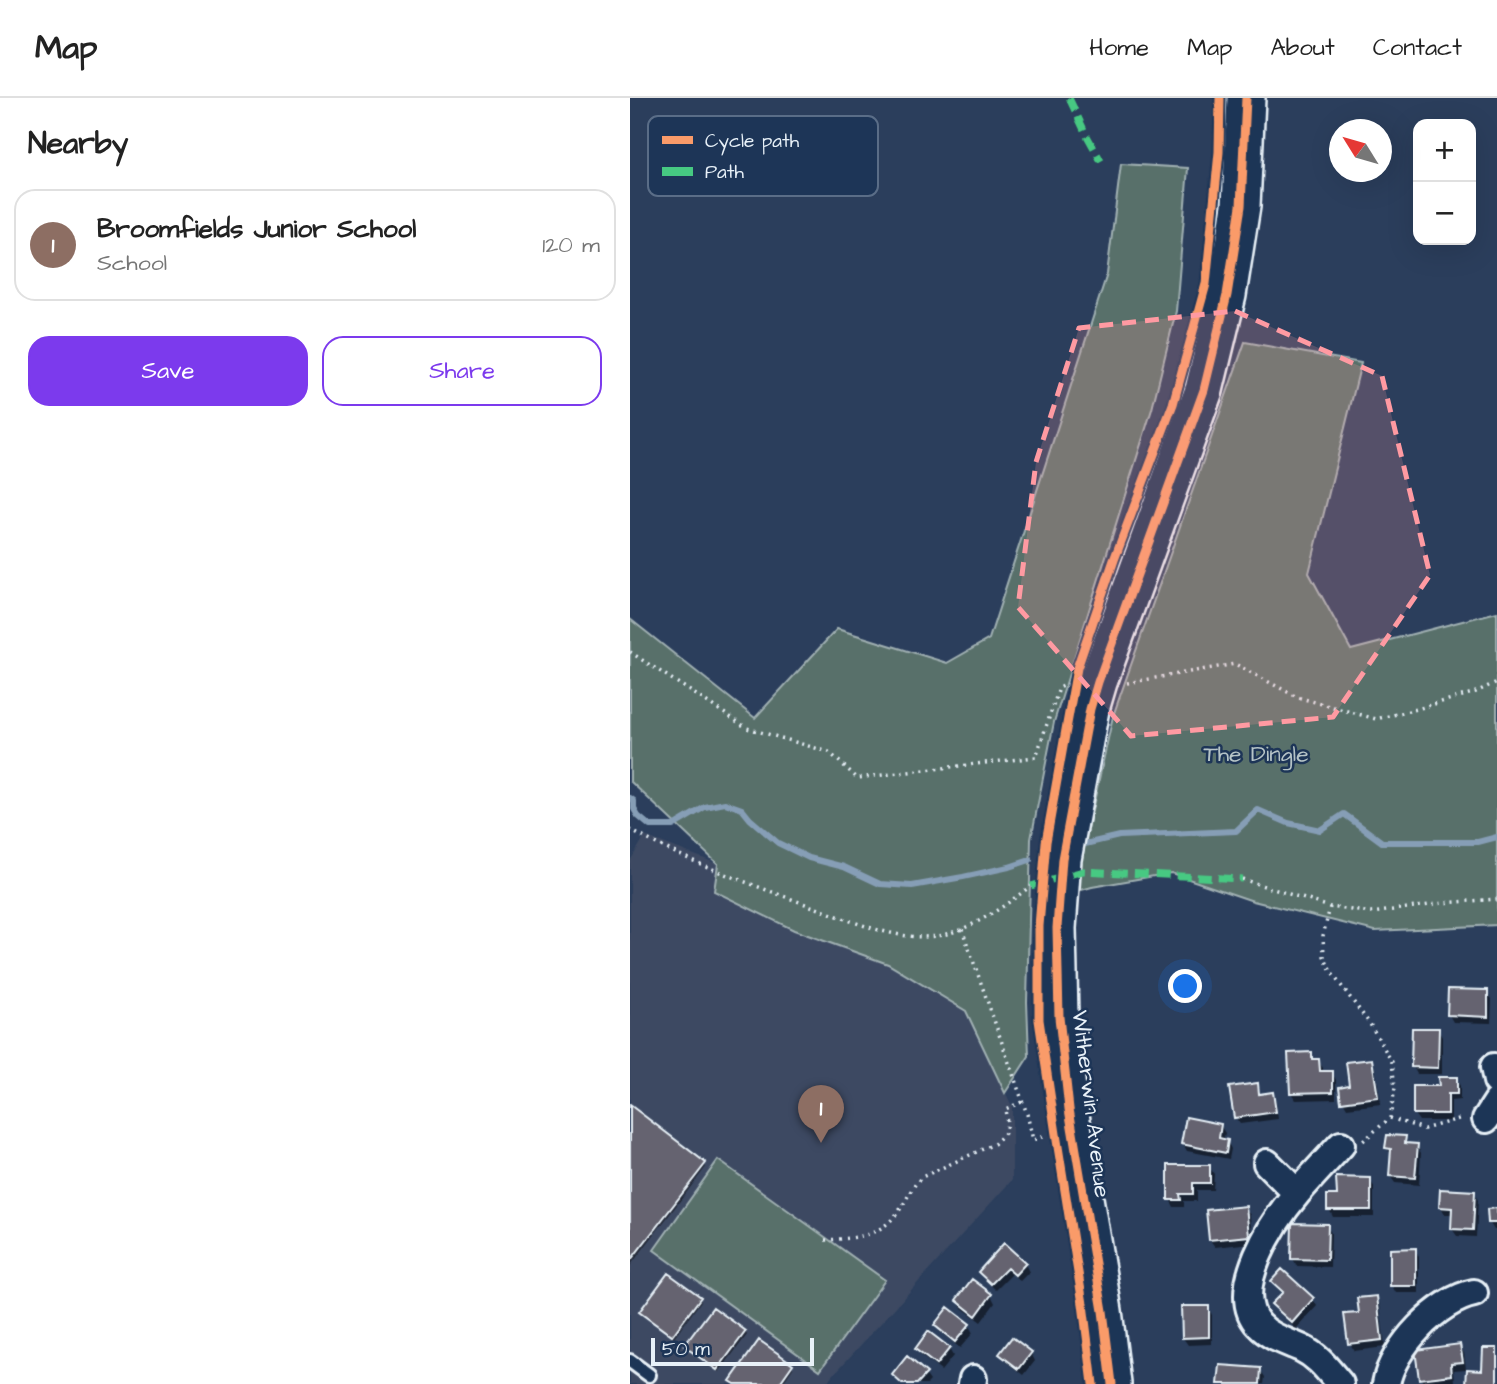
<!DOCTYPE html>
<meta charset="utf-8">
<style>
body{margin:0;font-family:"Architects Daughter",sans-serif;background:#f2f2f2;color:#222}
.controls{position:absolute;right:21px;top:21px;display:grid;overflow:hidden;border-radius:14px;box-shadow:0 7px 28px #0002}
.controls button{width:63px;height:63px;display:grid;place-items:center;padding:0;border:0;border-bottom:2px solid #e0e0e0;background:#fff;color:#222;font:35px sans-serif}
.compass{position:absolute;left:699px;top:21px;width:63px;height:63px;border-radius:50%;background:#fff;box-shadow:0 7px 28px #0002;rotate:307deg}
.scale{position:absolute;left:21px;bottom:18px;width:163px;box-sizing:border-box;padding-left:7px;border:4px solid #e8f1f8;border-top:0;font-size:19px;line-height:24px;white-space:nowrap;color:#e8f1f8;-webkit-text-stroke:5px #1d3557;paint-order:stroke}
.you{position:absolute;left:556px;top:889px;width:24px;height:24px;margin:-18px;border:5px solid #fff;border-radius:50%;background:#1a73e8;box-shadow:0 0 0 10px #1a73e833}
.badge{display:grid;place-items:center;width:46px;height:46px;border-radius:50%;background:#7c3aed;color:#fff;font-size:23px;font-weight:700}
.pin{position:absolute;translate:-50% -58px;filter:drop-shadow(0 2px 4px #0008)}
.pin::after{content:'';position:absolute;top:37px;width:24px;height:21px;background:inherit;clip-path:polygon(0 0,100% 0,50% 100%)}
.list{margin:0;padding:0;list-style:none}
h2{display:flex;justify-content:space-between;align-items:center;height:91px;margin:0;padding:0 28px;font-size:30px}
h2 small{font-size:23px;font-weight:400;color:#767676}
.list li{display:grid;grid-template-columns:46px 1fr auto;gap:21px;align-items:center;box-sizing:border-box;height:112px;margin:0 14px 14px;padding:0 14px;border:2px solid #e0e0e0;border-radius:21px}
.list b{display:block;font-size:26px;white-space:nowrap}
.list p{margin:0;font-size:23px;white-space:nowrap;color:#767676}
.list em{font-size:23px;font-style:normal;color:#767676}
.actions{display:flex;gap:14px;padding:21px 28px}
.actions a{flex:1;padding:16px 0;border:2px solid #7c3aed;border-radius:21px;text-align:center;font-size:24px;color:#7c3aed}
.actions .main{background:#7c3aed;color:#fff}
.map{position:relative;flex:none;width:867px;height:1286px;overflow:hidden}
header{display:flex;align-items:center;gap:42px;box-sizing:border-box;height:98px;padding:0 35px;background:#fff;border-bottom:2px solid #e0e0e0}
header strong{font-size:33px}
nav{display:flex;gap:38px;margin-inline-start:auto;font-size:24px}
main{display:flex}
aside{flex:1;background:#fff}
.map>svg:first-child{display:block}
.built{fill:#3c4962}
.green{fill:#586f6b;stroke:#a0b0b2;stroke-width:2}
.shadow{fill:#0007}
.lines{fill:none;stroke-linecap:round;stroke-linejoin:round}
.stream{stroke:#869eb6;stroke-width:6}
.building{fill:#65646f;stroke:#e8f1f8;stroke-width:2}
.lane-casing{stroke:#e8f1f8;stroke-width:18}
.street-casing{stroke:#e8f1f8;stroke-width:32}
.secondary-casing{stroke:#e8f1f8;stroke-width:42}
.path{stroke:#e8f1f8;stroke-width:3.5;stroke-dasharray:2 5;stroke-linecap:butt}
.lane{stroke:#1d3557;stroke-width:12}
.street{stroke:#1d3557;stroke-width:26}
.secondary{stroke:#1d3557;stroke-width:37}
.quiet{stroke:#46c982;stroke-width:7;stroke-dasharray:14 7;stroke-linecap:butt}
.cycleway-casing{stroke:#1d3557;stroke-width:13}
.cycleway{stroke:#fa9b69;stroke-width:9}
.marked{fill:#ff9aa2;fill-opacity:0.2;stroke:#ff9aa2;stroke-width:5;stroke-dasharray:14 9;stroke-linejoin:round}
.labels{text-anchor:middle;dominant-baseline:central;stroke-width:5;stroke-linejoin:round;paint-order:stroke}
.park-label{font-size:23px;fill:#b6c4c7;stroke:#1d3557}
.street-label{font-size:23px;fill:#e8f1f8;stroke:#1d3557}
.key{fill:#1d3557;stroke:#5a6d87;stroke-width:2}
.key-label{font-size:19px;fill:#e8f1f8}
</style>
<header>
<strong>Map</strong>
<nav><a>Home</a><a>Map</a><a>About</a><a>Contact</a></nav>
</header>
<main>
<aside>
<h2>Nearby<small></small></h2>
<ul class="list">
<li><span class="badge" style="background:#8d6e63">1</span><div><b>Broomfields Junior School</b><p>School</p></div><em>120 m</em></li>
</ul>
<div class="actions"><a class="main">Save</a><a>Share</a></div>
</aside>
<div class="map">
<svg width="867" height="1286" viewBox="0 0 867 1286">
<rect width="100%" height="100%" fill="#2b3e5c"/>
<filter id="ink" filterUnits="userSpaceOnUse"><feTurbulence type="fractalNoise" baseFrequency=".0143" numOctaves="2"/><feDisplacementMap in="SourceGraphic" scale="14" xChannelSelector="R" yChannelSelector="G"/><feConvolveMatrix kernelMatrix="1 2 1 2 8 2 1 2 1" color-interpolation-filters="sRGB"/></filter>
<g filter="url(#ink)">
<path class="built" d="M15 738 88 766 84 793 164 832 258 866 336 913 382 1008V1082L195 1286H0V763Z"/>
<path class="green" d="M491 66 558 70 546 213 522 311 424 624 401 741 397 904 399 958 375 995 336 913 258 866 164 832 84 793 88 766 0 683V521L125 620 207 531 317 565 359 541 477 176Z
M615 244 731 265 679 475 721 552 867 514V827L745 833 623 803 541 775 462 789 444 794 483 618Z
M88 1062 255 1182 190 1272 24 1152Z"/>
<path class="shadow" d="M857 894 862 901 861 925 823 924 819 917Z
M808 932 812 939V976H787L783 969Z
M681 956 685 963H688L693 970V975H702L706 982V1001L666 1002 661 995Z
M741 963 745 970 751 1006 717 1010 713 1003 721 989Z
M826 981 830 988V1002L821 1003V1023H789L784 1016 810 989Z
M627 986 631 998 642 996 646 1004 648 1021 610 1026 605 1019Z
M0 1009 74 1066 76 1069 0 1168Z
M590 1027 595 1035 593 1043H597L601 1051 599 1061 557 1053 553 1046Z
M775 1040 779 1047 787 1048 791 1055 789 1087 765 1085 760 1078 762 1058 757 1050Z
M579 1069 584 1076 583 1092H567V1103H554V1109H544L540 1101Z
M740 1081 744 1089V1119H703L699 1111Z
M844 1095 848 1102 846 1139 827 1138 822 1131 823 1116H815L811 1109Z
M615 1110 620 1117 622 1145 585 1149 580 1142 578 1114Z
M867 1112V1132H864L859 1124Z
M697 1128 701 1135 700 1169 667 1168 663 1161Z
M785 1152 789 1159V1195H766L762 1188Z
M395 1166 399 1174 390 1183 382 1176 366 1192 354 1181 350 1174Z
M643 1183 683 1201 687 1208 666 1231 648 1214 644 1207 653 1196 647 1190Z
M361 1197 365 1205 351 1224 332 1210 328 1203Z
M746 1199 750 1207 755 1249 724 1253 720 1245Z
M69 1200 71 1203 44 1240 13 1217 11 1214Z
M578 1209 582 1217V1246L558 1247 553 1240Z
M84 1211 115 1234 117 1237 89 1274 58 1251 56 1248Z
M306 1227 339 1228 343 1235 330 1250 310 1234Z
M829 1247 834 1255 836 1271 824 1272 825 1284 794 1286 791 1281Z
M287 1251H319L323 1258 311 1273 291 1258Z
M401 1255 405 1263 394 1277 376 1263 371 1256Z
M162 1267 163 1270 152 1286H104L102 1283Z
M630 1272 635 1279 634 1286H590Z
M295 1276 300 1283 297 1286H270L264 1277Z"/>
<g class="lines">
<path class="stream" d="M0 700 4 703V711L8 718 20 728H43L75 709 95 705 112 711 120 721 148 745 179 760 214 769 250 786 282 788 333 779 379 769 400 762
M455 746 489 738 606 733 628 712 658 725 690 732 714 716 752 744H848L867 739"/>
</g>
<path class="building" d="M818 891 858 892V919L817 917Z
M782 930H809L808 970 781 969Z
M682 954V961H689L690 973H703V994L660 995 658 955Z
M742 961 748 999 711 1004 709 989 719 987 716 964Z
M808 979H827V996H818V1016H783V988H809Z
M628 985 629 996 643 994 646 1014 604 1020 599 989Z
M0 1007 76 1065 0 1163Z
M556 1019 591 1026 589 1040 598 1042 596 1055 551 1046Z
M757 1037 776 1038 775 1045 788 1046 785 1080 759 1078 761 1051 755 1050Z
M538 1067H580V1085H563V1096H550L551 1102H538Z
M706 1079 741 1080V1112H697V1097H707Z
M810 1091 845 1093 843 1132 821 1131 822 1110 809 1109Z
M616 1108 619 1138 579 1142 576 1112Z
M867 1110V1125H858L857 1111Z
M662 1125 698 1126 697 1162 661 1161Z
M374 1145 396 1165 385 1177 377 1170 361 1186 348 1174Z
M786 1150V1188H760V1151Z
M652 1171 684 1200 662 1225 641 1206 653 1194 641 1183Z
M38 1175 71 1199 42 1238 9 1214Z
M342 1181 362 1196 346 1218 326 1202Z
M747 1198 752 1242 718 1246 714 1216 729 1215 727 1200Z
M551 1208H579V1239L552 1240Z
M83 1209 116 1233 87 1272 54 1248Z
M318 1209 340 1226 325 1244 304 1227Z
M298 1233 320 1250 306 1267 285 1251Z
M382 1239 402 1254 389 1271 369 1256Z
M129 1242 163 1266 149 1286H105L100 1283Z
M830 1246 833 1264 821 1265 822 1277 789 1281 785 1252Z
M853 1250H867V1286H836L837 1271 852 1272Z
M277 1258 297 1275 287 1286H272L262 1277Z
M590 1267 631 1270 630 1286H588Z"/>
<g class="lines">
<defs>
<path id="lane" d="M0 1263 19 1277"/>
<path id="street" d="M864 969 867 983
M856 1021 867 1004
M637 1065 667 1095
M342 1286 343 1281
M710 1286C698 1272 688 1258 671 1250 656 1243 641 1240 629 1227 597 1193 644 1122 668 1094 682 1078 697 1062 711 1047
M756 1286C762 1250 808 1202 844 1195"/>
<path id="secondary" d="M482 1286 473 1213 439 1011 429 919 427 830 432 761 460 611 468 584 574 292 597 197 611 108 616 0"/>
</defs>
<use href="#lane" class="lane-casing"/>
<use href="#street" class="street-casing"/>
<use href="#secondary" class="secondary-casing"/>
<path class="path" d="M0 554 117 630 199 654 227 680 406 659 429 590 438 586
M497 585 605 566 667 599 746 621 787 611 846 594 867 584
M0 732C56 763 117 785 178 807 218 821 269 846 312 837 345 830 374 808 401 788
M612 781 700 809 742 815 813 805 867 801
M700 809 693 838 694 858 701 874 740 926 762 964 765 990 760 1020 733 1043
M332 831 397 1016 403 1042 415 1038
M760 1020 794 1031 832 1020
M195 1142C229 1140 253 1139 273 1107 279 1097 283 1087 292 1079L364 1046 375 1035 377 1025 375 1011 392 1004"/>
<use href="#lane" class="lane"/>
<use href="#street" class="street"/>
<use href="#secondary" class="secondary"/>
<path class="quiet" d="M439 0 456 36 471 63
M401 788 453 773 612 781"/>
<defs>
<path id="cycleway" d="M463 1286 453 1206 426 1036 409 922V828L416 744 447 570 484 462 543 306 576 186 589 54 590 0
M482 1286 473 1213 439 1011 429 919 427 830 432 761 460 611 468 584 574 292 597 197 611 108 616 0"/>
</defs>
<use href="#cycleway" class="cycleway-casing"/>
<use href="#cycleway" class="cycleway"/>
</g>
</g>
<path class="marked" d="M605 213 752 278 800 477 703 619 501 638 388 509 406 364 449 230Z"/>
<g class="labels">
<g class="park-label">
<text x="626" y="656">The Dingle</text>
</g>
<g class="street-label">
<text transform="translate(461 1006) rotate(83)">Witherwin Avenue</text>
</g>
</g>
<rect x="18" y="18" width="230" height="80" rx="10" class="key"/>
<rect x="32" y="38" width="31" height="8" fill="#fa9b69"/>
<rect x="32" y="69" width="31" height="9" fill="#46c982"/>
<g class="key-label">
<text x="75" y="49">Cycle path</text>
<text x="75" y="80">Path</text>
</g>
</svg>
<div class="controls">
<button>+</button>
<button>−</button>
</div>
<svg class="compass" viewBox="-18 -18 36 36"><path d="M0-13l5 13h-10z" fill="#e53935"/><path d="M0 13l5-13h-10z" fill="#767676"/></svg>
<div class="scale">50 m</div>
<div class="you"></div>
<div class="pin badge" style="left:191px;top:1045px;background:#8d6e63">1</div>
</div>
</main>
